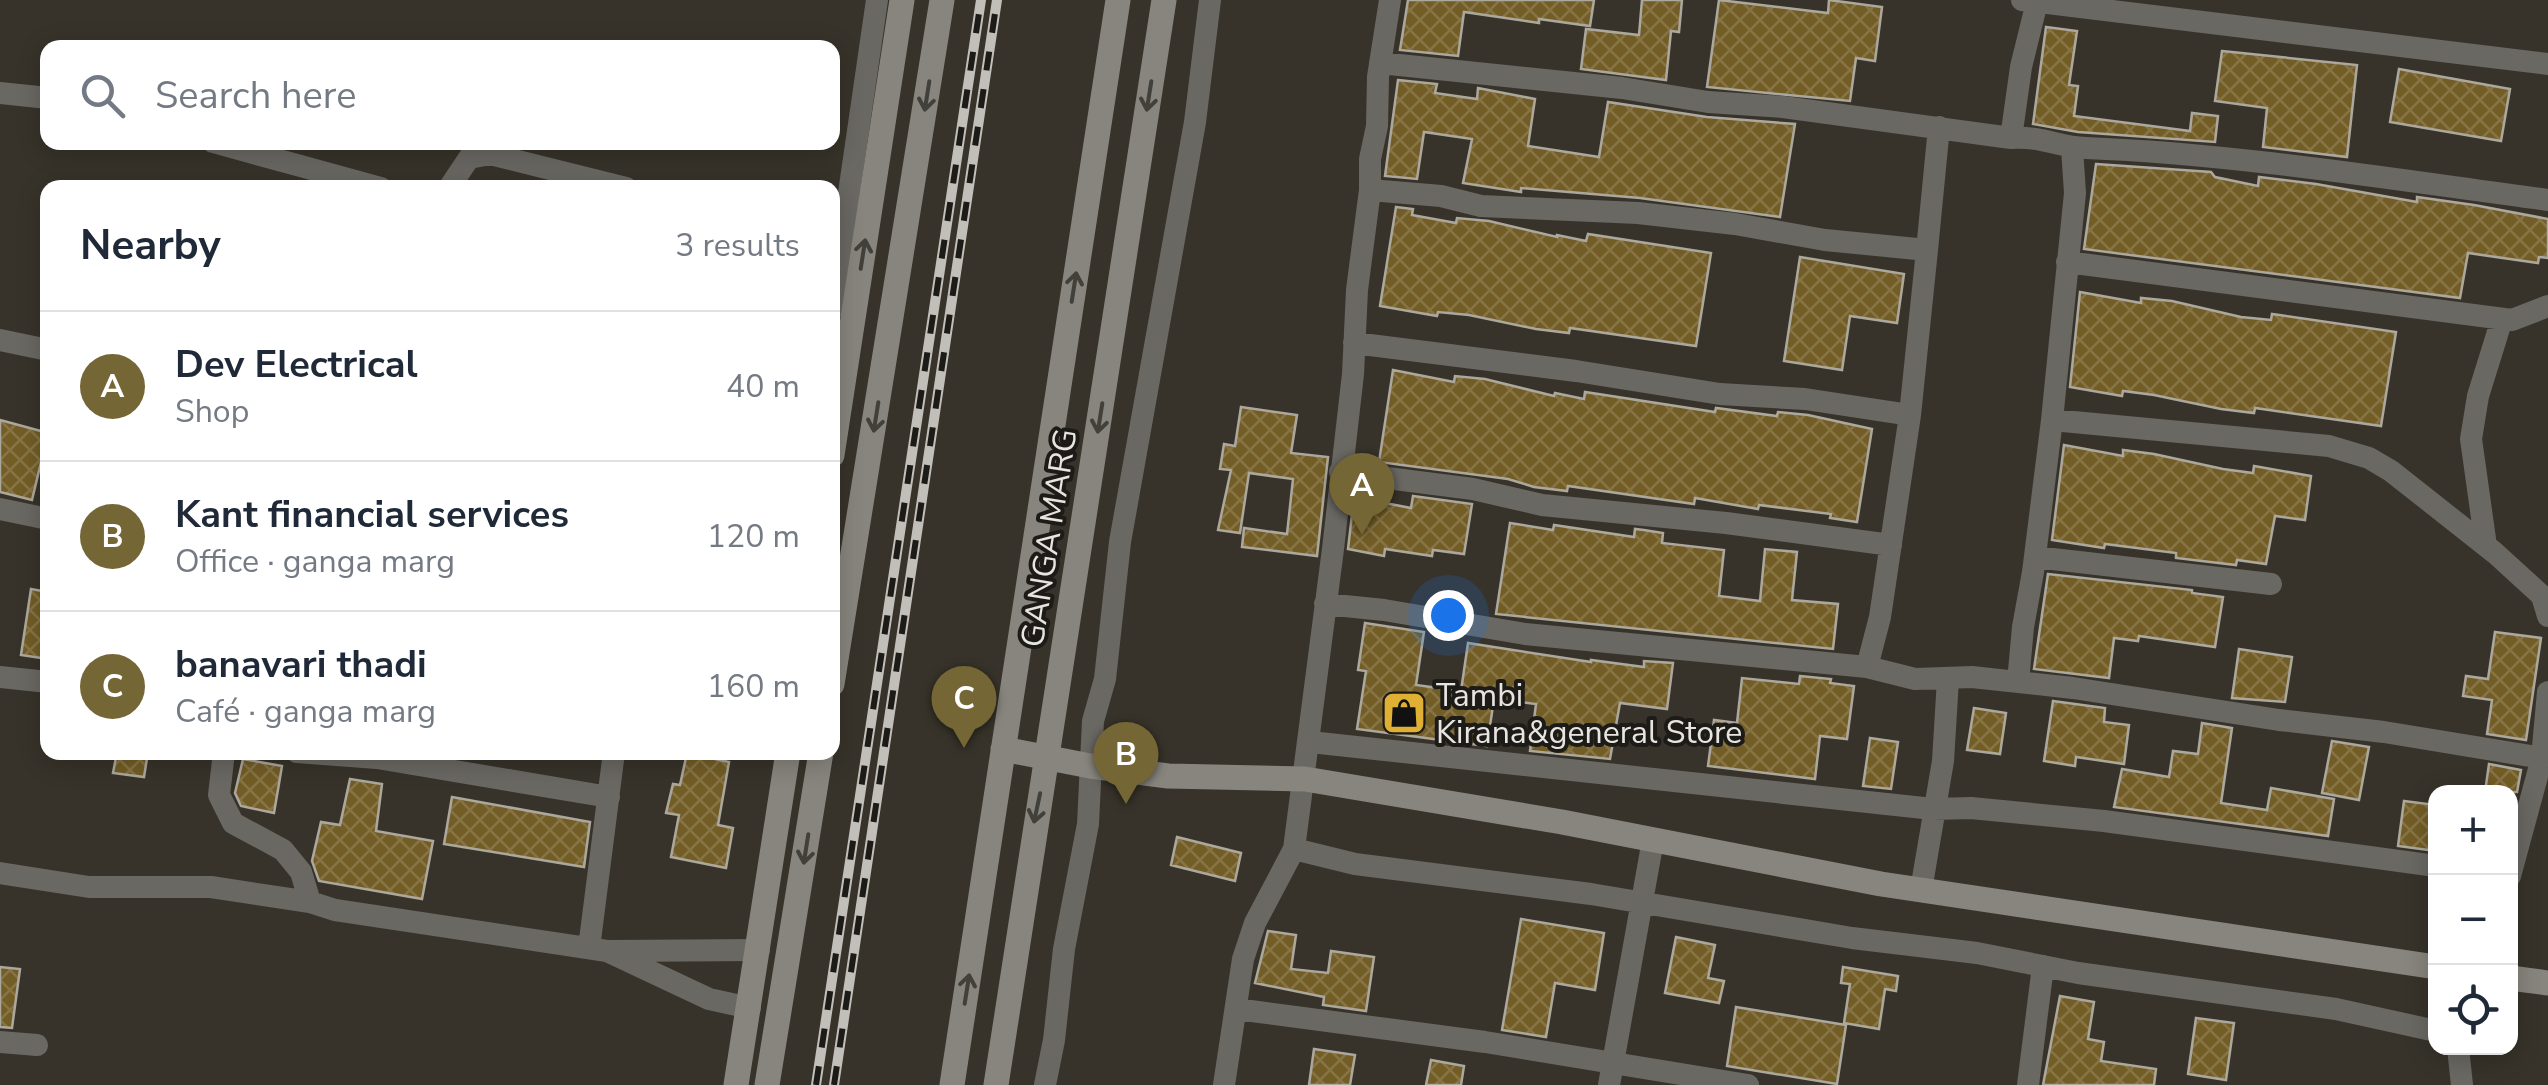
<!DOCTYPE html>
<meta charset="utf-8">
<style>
body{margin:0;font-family:"Nunito Sans",sans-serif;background:#f6f6f7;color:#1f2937}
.controls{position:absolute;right:30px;bottom:30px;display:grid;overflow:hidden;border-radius:20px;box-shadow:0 5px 25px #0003}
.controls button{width:90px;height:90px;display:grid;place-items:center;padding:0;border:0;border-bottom:2px solid #e0e1e3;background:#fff;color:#1f2937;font:50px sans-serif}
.you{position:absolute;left:1448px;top:615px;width:35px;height:35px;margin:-25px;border:8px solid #fff;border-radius:50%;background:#1a73e8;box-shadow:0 0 0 15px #1a73e833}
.badge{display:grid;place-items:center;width:65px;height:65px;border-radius:50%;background:#756636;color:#fff;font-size:32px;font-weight:700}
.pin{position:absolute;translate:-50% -82px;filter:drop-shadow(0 2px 5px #0008)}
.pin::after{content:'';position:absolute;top:52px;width:35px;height:30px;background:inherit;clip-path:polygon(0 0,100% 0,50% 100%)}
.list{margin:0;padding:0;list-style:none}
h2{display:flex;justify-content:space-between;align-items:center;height:130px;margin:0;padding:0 40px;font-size:42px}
h2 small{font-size:32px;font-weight:400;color:#747a83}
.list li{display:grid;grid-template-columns:65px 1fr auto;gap:30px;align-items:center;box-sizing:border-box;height:150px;padding:0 40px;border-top:2px solid #e0e1e3}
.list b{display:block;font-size:38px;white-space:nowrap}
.list p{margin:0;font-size:32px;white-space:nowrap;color:#747a83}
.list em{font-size:32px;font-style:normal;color:#747a83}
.icon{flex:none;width:55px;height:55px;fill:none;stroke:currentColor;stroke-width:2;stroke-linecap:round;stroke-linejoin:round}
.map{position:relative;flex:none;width:2548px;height:1085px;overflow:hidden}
.search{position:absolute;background:#fff;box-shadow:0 5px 25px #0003;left:40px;top:40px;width:800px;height:110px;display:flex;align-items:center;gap:25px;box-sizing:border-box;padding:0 35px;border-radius:20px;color:#747a83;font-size:38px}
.panel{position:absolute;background:#fff;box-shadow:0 5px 25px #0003;left:40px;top:180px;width:800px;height:580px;border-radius:20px}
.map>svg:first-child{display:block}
.building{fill:url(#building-cross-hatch);stroke:#ada89d;stroke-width:2.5}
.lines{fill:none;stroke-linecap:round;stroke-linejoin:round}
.street{stroke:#6a6863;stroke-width:22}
.secondary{stroke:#88857e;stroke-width:25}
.rail-casing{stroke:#c2bfb9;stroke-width:10}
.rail{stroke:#1d1b17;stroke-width:6;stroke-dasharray:19;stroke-linecap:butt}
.oneway{stroke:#42403b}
.labels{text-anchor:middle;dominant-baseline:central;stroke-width:8;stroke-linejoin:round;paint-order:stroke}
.street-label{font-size:32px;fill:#e8e5e0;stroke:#1d1b17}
.poi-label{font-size:32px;fill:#e8e5e0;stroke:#1d1b17;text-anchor:start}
</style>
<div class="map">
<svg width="2548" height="1085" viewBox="0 0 2548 1085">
<defs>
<pattern id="building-cross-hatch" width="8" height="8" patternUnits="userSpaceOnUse" patternTransform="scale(2.5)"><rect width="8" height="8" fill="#735d26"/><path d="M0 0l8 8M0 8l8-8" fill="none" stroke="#877445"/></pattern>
</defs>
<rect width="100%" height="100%" fill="#37332a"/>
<path class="building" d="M1408 0H1594L1590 26 1539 19V23L1464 12 1458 56 1400 50Z
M1642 0H1682L1679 32 1671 31 1666 80 1581 69 1586 29 1639 35Z
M1719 0 1828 13 1829 0 1882 7 1875 61 1856 58 1850 101 1707 87Z
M2046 27 2077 31 2069 85 2078 86 2074 116 2190 131 2192 113 2218 116 2215 142 2078 132 2033 124Z
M2222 51 2357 65 2347 157 2263 147 2267 108 2215 101Z
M2399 69 2510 89 2501 141 2390 122Z
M1398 80 1437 84 1435 93 1477 99 1478 88 1535 99 1528 146 1599 157 1608 102 1707 117 1795 124 1780 217 1640 198 1521 188V192L1463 183 1472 139 1424 132 1417 179 1385 176Z
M2096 164 2211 172 2215 177 2258 186 2259 177 2316 184 2417 202V197L2474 205 2548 219V258L2539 257 2538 263 2468 253 2460 298 2084 249Z
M1396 207 1413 209 1412 215 1456 223 1457 218 1489 221 1557 237V235L1586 241 1588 234 1711 253 1696 346 1570 328 1569 333 1536 329 1469 315 1438 312 1437 316 1380 306Z
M1800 257 1904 274 1897 323 1850 316 1842 370 1784 361Z
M2080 292 2141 303V298L2172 301 2241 317 2271 320 2272 314 2396 332 2381 426 2255 408 2254 413 2221 409 2154 395 2123 391 2122 396 2070 387Z
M1393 370 1454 382 1455 376 1485 379 1554 396 1555 393 1584 399 1585 392 1715 412 1716 408 1777 416 1778 412 1808 415 1872 429 1857 522 1830 518 1831 514 1759 505 1758 509 1695 498 1694 504 1568 486 1567 491 1534 487 1508 479 1379 462Z
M1241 407 1297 415 1291 453 1328 457 1317 556 1242 547 1244 528 1287 534 1293 479 1249 473 1240 533 1218 530 1231 470 1220 469 1224 444 1235 446Z
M0 420 48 433 32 500 0 492Z
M2064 445 2123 456V450L2154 454 2223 469 2253 473 2254 466 2311 476 2305 520 2275 516 2266 564 2237 560 2236 565 2176 558V553L2105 544 2104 548 2052 540Z
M1413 496 1472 504 1464 554 1433 550 1432 556 1385 549 1384 556 1348 549 1354 497 1411 508Z
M1510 523 1553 530 1554 525 1634 537 1635 529 1644 530 1663 533 1662 543 1724 550 1719 596 1760 601 1765 549 1797 552 1792 600 1838 604 1833 649 1496 614Z
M2048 574 2192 590V593L2223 597 2215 647 2139 636 2138 641 2114 638 2109 678 2034 669Z
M31 589 48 592V659L21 655Z
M1365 623 1424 632 1416 685 1461 691 1468 643 1591 662V660L1644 667V661L1673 663 1667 709 1620 703 1610 759 1530 751 1536 704 1494 699 1487 746 1357 729 1366 671 1358 670Z
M2495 632 2541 638 2526 740 2487 734 2492 700 2463 696 2466 676 2488 679Z
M2239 649 2292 657 2285 702 2232 698Z
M1800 676 1831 679 1830 683 1854 686 1847 739 1820 736 1815 779 1708 766 1714 720 1737 723 1742 678 1799 684Z
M2053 701 2105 708 2104 722 2129 725 2124 764 2076 757 2075 766 2044 761Z
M1974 708 2006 713 2000 754 1967 750Z
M2202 723 2232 728 2221 803 2267 810 2271 788 2334 799 2328 836 2114 807 2122 769 2169 777 2173 751 2198 754Z
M1870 738 1898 742 1891 789 1863 786Z
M2332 741 2369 747 2359 800 2322 793Z
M117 752H148L144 777 113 773Z
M687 753 729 762 718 825 733 828 726 868 671 857 679 815 666 813 673 784 680 785Z
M243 759 282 766 274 813 241 806 235 793Z
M2489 764 2521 770 2517 792H2485Z
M350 779 382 784 376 831 433 841 422 899 319 881 312 861 321 822 340 825Z
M452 797 590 822 584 867 444 844Z
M2404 801 2436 805V851L2398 846Z
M1177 837 1241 853 1235 881 1171 865Z
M1521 919 1604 933 1595 990 1555 983 1546 1037 1502 1030Z
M1268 931 1296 935 1291 969 1328 973 1331 951 1374 957 1366 1011 1323 1005 1324 997 1255 983Z
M1676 937 1715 945 1708 978 1724 981 1719 1003 1665 993Z
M0 967 20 969 12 1028 0 1027Z
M1843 967 1898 976 1896 991 1885 989 1879 1029 1844 1023 1850 984 1841 983Z
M2060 996 2094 1002 2088 1039 2104 1042 2101 1061 2156 1069 2154 1085H2043Z
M1736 1007 1846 1025 1837 1084 1727 1066Z
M2196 1018 2234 1023 2226 1080 2188 1074Z
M1314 1049 1355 1055 1350 1085H1309Z
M1431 1060 1464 1066 1461 1085H1426Z"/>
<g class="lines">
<path class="street" d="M2022 0 2548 64
M1380 63 1622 88 1708 102 1783 107 2011 138C2044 136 2057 147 2086 148 2238 154 2397 180 2548 200
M0 93 48 98
M2011 138 2021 67 2037 2
M213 142 381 188
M449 188 469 158 490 154 626 188
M1370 190 1441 196 1481 206 1638 213 1735 224 1825 240 1927 250 1939 127
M2067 262 2512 320 2548 306
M832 310 877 0
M0 340 48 350
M1354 343 1576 371 1720 394 1805 399 1910 415 1880 617 1867 667
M1910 415 1927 250
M2052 420 2329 446 2369 458 2391 471 2495 553 2542 596 2548 616
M1340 472 1473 489 1542 505 1726 523 1891 545
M0 509 48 519
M2486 546 2471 439 2478 396 2502 319
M2035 557 2271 584
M1325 604 1384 610 1525 634 1867 667 1915 679 1972 677 2073 688 2279 720 2384 732 2542 758 2510 876
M0 677 48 682
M2018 682 2023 627 2033 572 2052 420 2075 193 2072 148
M1310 742 1933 809 1971 808 2104 821 2436 866
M224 752 219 795 233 823 283 850 301 872 310 902 335 910 607 951 709 999 750 1008
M297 752 377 758 609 797
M2542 758 2548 692
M1294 849 1355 864 1591 894 1852 938 1977 953 2078 973 2336 1009 2436 1031
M0 873 89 887H211L310 902
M1921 890 1943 761 1948 679
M589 948 614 752
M610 951 759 950
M1236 1009 1485 1042 1748 1085
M0 1042 37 1045
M2458 1048 2462 1085
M1045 1085 1054 1040 1064 949 1088 824 1093 721 1105 679 1120 542 1195 122 1210 0
M1224 1085 1243 959 1255 923 1294 849 1333 549 1353 374 1357 290 1370 190V159L1377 126 1378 77 1390 0
M1609 1085 1653 840
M2028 1085 2043 966"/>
<path class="secondary" d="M832 455 902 0
M832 684 942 0
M1003 749 1090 766 1168 776 1305 779 1562 822 1881 884 2436 967
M2510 978 2548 983
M736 1085 788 752
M767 1085 821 752
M952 1085 1118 0
M996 1085 1164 0"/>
<defs>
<path id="rail" d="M816 1085 981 0
M834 1085 997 0"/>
</defs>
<use href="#rail" class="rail-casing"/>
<use href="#rail" class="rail"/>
</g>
<defs><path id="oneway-shaft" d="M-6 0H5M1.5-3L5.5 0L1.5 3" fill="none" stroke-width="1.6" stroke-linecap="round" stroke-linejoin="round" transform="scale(2.5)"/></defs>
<g class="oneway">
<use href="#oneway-shaft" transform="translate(927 96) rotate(99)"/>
<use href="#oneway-shaft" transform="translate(1149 96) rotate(99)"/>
<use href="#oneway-shaft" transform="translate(863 254) rotate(-81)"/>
<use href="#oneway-shaft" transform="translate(1074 287) rotate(-81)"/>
<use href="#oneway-shaft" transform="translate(876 417) rotate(99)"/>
<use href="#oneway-shaft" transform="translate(1100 418) rotate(99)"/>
<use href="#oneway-shaft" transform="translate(1037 808) rotate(102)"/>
<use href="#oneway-shaft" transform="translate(806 849) rotate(99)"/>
<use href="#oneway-shaft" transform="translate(967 989) rotate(-81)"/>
</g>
<defs>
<symbol id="shop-square" viewBox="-11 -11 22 22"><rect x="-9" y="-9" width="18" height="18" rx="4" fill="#dfb034" stroke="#1d1b17"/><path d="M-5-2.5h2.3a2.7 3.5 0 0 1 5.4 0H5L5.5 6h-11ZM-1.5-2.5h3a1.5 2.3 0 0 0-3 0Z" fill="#111"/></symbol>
</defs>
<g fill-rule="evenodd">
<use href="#shop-square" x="1379" y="688" width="50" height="50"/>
</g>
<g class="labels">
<g class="street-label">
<text transform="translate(1049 538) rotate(-81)">GANGA MARG</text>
</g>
<g class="poi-label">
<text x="1436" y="695">Tambi<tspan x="1436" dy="37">Kirana&amp;general Store</tspan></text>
</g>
</g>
</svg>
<div class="controls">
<button>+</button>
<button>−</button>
<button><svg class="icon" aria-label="locate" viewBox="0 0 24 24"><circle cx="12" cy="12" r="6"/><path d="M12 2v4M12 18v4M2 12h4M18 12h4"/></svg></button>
</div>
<div class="you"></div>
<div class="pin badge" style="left:1362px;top:535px">A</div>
<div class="pin badge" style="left:1126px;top:804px">B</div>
<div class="pin badge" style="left:964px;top:748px">C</div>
<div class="search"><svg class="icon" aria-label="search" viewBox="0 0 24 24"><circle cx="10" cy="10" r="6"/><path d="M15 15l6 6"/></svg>Search here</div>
<section class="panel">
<h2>Nearby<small>3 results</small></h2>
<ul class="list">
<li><span class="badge">A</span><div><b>Dev Electrical</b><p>Shop</p></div><em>40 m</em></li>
<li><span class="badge">B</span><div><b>Kant financial services</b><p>Office · ganga marg</p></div><em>120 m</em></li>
<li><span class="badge">C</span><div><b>banavari thadi</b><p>Café · ganga marg</p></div><em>160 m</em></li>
</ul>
</section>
</div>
